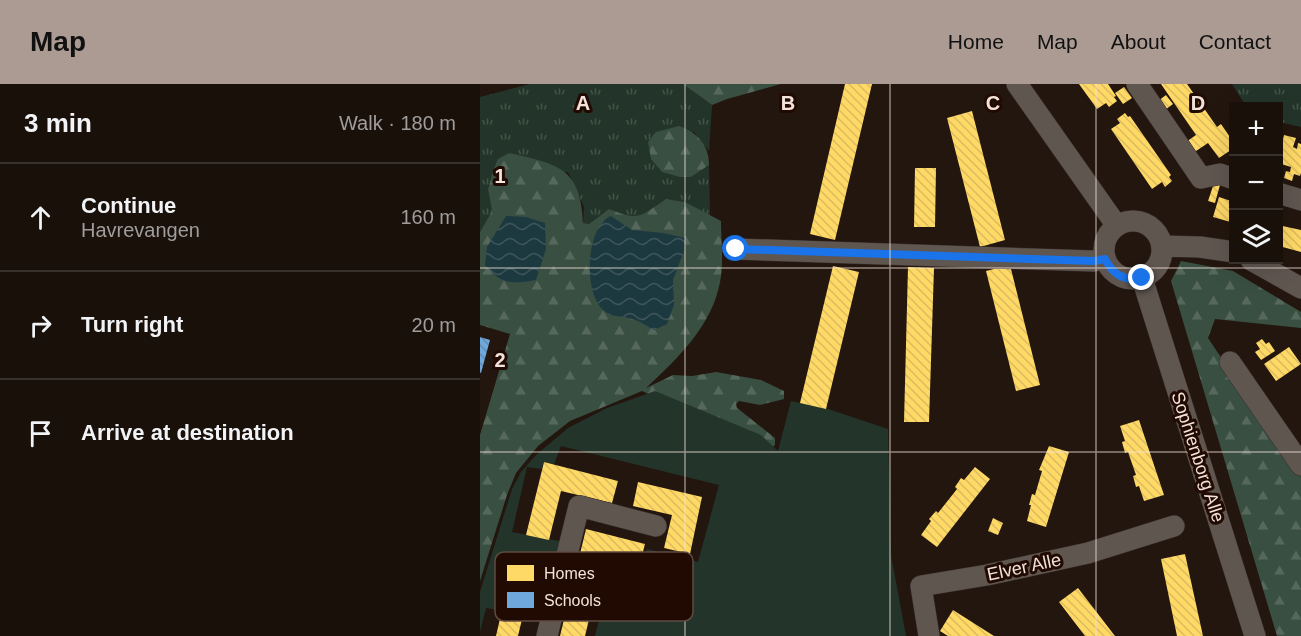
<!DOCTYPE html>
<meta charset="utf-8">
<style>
body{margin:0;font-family:Helvetica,sans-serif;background:#231913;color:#f1f3f6}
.controls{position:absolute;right:18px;top:18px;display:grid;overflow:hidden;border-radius:0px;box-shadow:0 6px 24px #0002}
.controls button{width:54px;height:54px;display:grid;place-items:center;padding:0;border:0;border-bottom:2px solid #38302b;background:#1a100a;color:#f1f3f6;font:30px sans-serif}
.stop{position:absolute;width:18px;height:18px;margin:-14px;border:4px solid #1a73e8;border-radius:50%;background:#fff}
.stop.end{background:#1a73e8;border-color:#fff;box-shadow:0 2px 6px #0008}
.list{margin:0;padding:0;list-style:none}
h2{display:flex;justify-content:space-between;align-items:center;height:78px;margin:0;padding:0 24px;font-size:26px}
h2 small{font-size:20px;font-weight:400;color:#9f9d9c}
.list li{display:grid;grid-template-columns:39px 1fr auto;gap:18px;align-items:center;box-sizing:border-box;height:108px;padding:0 24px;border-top:2px solid #38302b}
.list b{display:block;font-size:22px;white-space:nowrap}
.list p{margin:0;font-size:20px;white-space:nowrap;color:#9f9d9c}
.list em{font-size:20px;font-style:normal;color:#9f9d9c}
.icon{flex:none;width:33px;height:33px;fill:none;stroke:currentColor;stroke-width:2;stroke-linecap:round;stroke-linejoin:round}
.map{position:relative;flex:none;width:821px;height:552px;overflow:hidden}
header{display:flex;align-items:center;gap:36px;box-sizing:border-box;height:84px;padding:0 30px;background:#ab9b93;color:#111}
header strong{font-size:28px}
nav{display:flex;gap:33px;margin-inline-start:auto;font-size:21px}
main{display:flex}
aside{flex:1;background:#1a100a}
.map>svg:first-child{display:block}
.grass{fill:url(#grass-tufts)}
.forest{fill:url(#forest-firs)}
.park{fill:#23352a}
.water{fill:url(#water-waves)}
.homes{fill:url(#homes-back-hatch)}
.schools{fill:url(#schools-back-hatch)}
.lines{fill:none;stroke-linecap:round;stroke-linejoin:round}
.minor-casing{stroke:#3a2f2b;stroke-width:22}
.minor{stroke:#605650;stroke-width:21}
.route{stroke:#1a73e8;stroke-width:8}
.grid{fill:none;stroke:#f4e3da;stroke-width:1.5;stroke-opacity:0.55}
.labels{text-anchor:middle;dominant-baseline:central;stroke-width:6;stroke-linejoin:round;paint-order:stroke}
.street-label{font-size:18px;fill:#f4e3da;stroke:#210a01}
.key{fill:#210a01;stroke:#604b42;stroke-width:1.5}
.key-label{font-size:16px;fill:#f4e3da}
.grid-label{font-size:20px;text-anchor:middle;font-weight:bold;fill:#f4e3da;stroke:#210a01;stroke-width:6;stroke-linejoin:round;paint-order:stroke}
</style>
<header>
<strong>Map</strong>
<nav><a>Home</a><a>Map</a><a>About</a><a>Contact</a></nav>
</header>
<main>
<aside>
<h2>3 min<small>Walk · 180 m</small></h2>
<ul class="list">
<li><svg class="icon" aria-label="ahead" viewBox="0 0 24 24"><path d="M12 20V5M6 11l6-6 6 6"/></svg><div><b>Continue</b><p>Havrevangen</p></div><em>160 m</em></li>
<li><svg class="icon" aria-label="right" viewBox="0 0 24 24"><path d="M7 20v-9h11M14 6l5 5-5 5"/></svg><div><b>Turn right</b></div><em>20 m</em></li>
<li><svg class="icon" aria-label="arrive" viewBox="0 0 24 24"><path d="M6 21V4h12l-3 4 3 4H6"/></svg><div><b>Arrive at destination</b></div></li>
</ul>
</aside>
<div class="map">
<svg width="821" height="552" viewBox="0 0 821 552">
<defs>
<pattern id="grass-tufts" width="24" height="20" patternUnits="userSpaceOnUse" patternTransform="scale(1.5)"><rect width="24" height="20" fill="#23352a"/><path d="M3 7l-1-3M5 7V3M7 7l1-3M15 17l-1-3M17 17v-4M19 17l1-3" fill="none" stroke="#445248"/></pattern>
<pattern id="forest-firs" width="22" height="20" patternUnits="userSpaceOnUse" patternTransform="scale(1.5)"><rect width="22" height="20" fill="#394f41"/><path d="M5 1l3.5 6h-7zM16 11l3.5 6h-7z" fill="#56685c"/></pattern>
<pattern id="water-waves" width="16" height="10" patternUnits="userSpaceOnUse" patternTransform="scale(1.5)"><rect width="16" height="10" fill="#1d3940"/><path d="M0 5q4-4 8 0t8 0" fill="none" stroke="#3e565b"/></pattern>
<pattern id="homes-back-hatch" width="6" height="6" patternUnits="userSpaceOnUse" patternTransform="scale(1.5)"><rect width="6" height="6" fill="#ffd966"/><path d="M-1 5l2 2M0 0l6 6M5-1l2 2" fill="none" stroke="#dbbb5f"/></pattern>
<pattern id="schools-back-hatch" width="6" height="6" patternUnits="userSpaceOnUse" patternTransform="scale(1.5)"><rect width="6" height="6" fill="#6fa8dc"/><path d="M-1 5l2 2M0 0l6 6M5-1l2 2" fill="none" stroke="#648aae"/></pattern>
</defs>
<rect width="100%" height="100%" fill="#23160e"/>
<path class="grass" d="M50 0H203L232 21 229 67 213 47 211 93 229 81 230 133 205 118 186 115C159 133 160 137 129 125L109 140 103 139 104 123 88 88 8 106 12 127 0 148V13Z
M752 0H821V43L799 38 798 22H766Z"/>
<path class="forest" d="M203 0H301L247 15 232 21Z
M199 42C218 49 229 61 229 81L211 93H200L182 88 171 75 168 58 176 48Z
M29 69C77 80 101 83 103 139L109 140 129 125C160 137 159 133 186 115L205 118 241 137C241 157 244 179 240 198 232 242 197 275 166 304L193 291 212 292 236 288 281 296 304 307V315L280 321 259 317 256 320 257 324 295 354V361L289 366 162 307 90 337 58 362 36 389 27 411 0 497V351L30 250 0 241V148L12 127 8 106 13 87 18 75Z
M701 177 753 187 821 228V244L735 235 728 254 821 393V552H797L691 197Z"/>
<path class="park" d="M175 307 281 351 298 367 311 317 348 325 408 345 411 471 426 552H115L131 489 158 495 167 465 218 478 239 401 81 362 74 380 64 378 61 385 47 383 32 448 84 458 62 529 54 527V524L35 520 32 528 6 524 0 548V508L32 405 41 388 56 371 88 344 127 324Z"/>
<path class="water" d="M26 132 46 133 65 139 66 165 56 196C31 200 22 201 5 181L7 163Z
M131 132 152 146 184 149 205 154 204 167 193 196 194 221 187 240 174 246C167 242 158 236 149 234 143 232 133 233 127 229 102 215 105 142 131 132Z"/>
<path class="homes" d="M365 0H392L355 156 330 150Z
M599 0H628L636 12 634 13 637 17 629 23 626 19 617 25Z
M681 0H707L737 43 741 40 754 59V64L739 74 728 59 713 69 706 58 716 51Z
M644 3 652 14 643 20 635 9Z
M686 11 693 20 685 26 678 17Z
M492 27 525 156 500 163 467 34Z
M645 29 648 33 650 32 691 91 689 93 692 97 685 103 682 98 672 105 631 45 640 39 637 35Z
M804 51 816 54 813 63 817 65 818 59 821 60V89L820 92 814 90 812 97 804 94 806 87 810 88 811 83 798 79V59L802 60Z
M435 84H456L455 143H434Z
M734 99 740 101 735 119 728 117Z
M739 113 754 118V139L733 133Z
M798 141 821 146V168L799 162 801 157H798Z
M530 181 560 301 536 307 506 187Z
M353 182 379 188 346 325 320 319Z
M428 183 454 184 449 338H424Z
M782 255 786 260 789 258 795 267 781 276 775 268 780 265 776 259Z
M809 263 821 280 796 297 784 280Z
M659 336 684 411 664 417 659 402 656 403 653 392 656 391 648 368 645 369 642 358 645 357 640 342Z
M569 362 589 368 566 443 547 437 551 421H549L552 410 555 411 562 387 559 386Z
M64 378 138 397 132 419 81 407 69 456 46 451Z
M495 383 510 395 457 463 441 451 451 437 449 435 456 427 458 429 477 405 475 403 481 394 484 396Z
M158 398 222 413 210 470 184 464 192 431 153 422Z
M513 434 523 439 518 451 508 447Z
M106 445 165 460 159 483 124 474 105 552H80Z
M705 470 723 552H697L681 475Z
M598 504 635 552H605L579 518Z
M22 526 43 531 38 552H16Z
M473 526 514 552H468L460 547Z"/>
<path class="schools" d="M0 253 10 256 1 289H0Z"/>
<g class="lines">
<defs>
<path id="minor" d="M537 0 637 142
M657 0 721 94 740 90 754 95
M798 109 821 116
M624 166a29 29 0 1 1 58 0a29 29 0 1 1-58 0Z
M682 162 720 163 754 168
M256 165 614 177 625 175
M771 176 821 204
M662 194 775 552
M750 278 821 381
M67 552 99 422 176 442
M449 552 441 502 507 491 608 469 694 442"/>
</defs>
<use href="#minor" class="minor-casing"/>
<use href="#minor" class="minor"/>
</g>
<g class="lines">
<path class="route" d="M256 165 614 177 625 175C633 191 644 197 662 194"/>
</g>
<path class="grid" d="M205 0V552M410 0V552M616 0V552M0 184H821M0 368H821"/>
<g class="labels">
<g class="street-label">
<text transform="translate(718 373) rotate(72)">Sophienborg Alle</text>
<text transform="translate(544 483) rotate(-12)">Elver Alle</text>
</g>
</g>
<rect x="15" y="468" width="198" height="69" rx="9" class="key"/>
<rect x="27" y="481" width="27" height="16" fill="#ffd966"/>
<rect x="27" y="508" width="27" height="16" fill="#6fa8dc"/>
<g class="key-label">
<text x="64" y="495">Homes</text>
<text x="64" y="522">Schools</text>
</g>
<g class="grid-label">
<text x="103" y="26">A</text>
<text x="308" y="26">B</text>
<text x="513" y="26">C</text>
<text x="718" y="26">D</text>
<text x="20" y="99">1</text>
<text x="20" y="283">2</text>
</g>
</svg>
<div class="controls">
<button>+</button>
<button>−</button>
<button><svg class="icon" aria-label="layers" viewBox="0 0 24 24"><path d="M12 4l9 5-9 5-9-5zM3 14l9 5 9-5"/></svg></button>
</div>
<div class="stop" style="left:256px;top:165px"></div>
<div class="stop end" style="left:662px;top:194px"></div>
</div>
</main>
